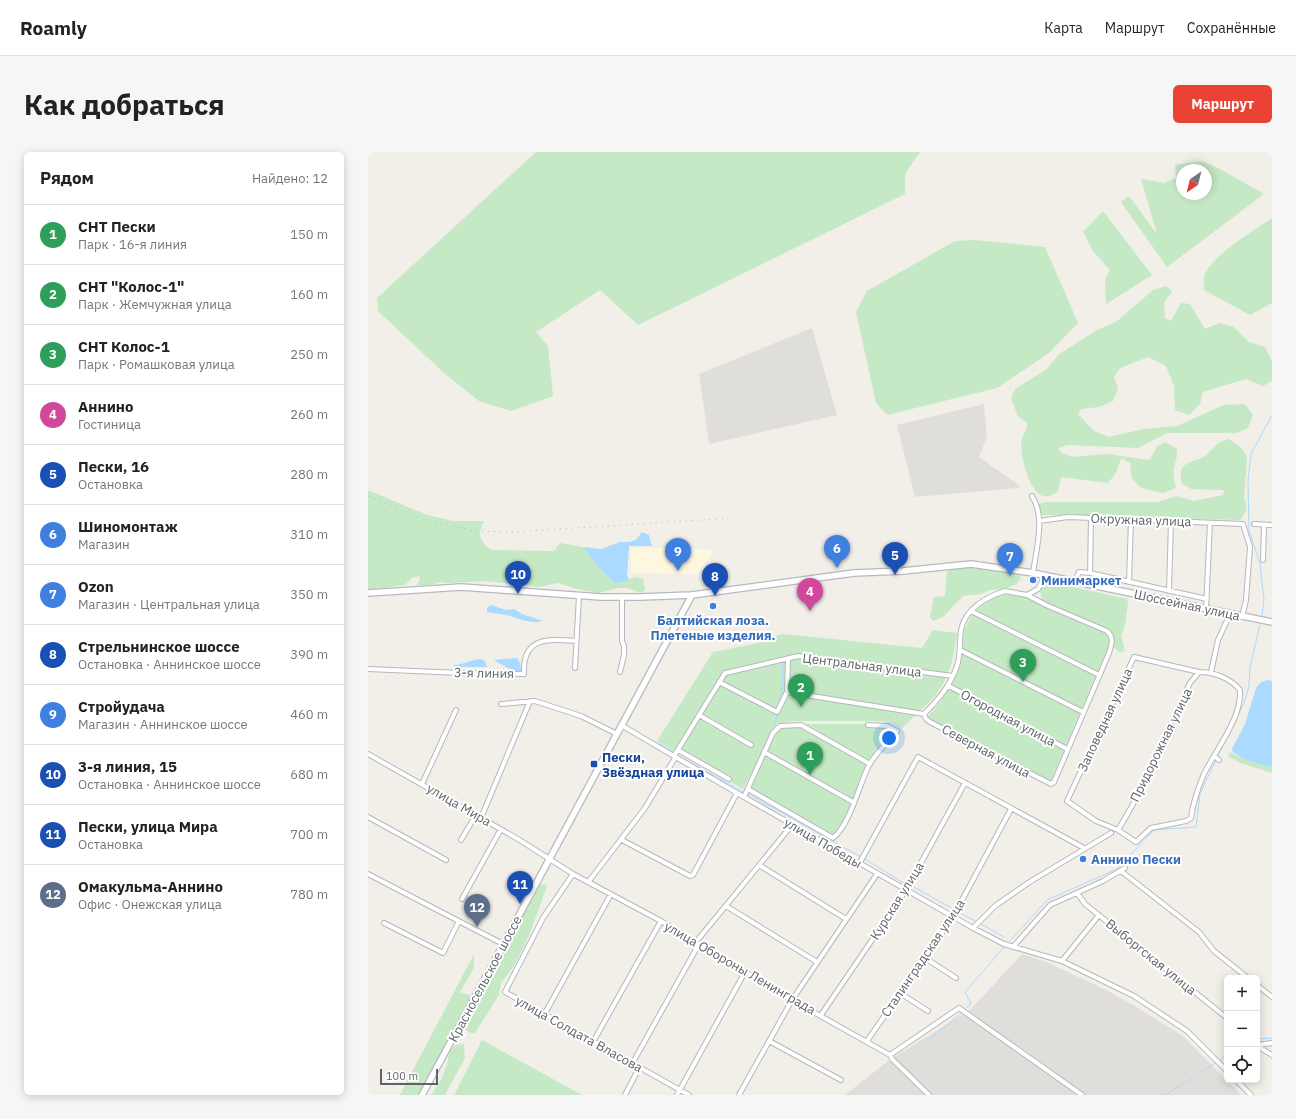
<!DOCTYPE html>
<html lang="ru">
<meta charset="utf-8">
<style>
body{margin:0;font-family:"IBM Plex Sans",sans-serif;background:#f6f6f6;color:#222}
.controls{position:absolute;right:12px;bottom:12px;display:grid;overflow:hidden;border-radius:6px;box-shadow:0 2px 10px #0003}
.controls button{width:36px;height:36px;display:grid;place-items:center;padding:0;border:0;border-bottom:1px solid #e0e0e0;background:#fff;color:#222;font:20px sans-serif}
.compass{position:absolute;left:808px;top:12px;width:36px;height:36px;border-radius:50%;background:#fff;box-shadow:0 2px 10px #0003;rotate:215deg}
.scale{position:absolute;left:12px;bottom:10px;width:58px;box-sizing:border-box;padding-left:4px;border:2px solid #5f6368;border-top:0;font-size:11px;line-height:14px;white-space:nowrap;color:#5f6368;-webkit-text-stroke:3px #fff;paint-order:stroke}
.you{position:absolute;left:521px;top:586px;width:14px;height:14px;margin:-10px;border:3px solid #fff;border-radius:50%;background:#1a73e8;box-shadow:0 0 0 6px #1a73e833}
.badge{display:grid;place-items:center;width:26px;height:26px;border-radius:50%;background:#ea4335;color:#fff;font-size:13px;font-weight:700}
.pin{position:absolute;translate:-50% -33px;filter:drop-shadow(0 1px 2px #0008)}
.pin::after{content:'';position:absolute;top:21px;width:14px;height:12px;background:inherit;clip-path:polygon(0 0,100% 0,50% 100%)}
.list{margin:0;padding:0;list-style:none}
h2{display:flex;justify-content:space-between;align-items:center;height:52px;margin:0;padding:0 16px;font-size:17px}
h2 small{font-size:13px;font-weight:400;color:#767676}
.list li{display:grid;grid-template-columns:26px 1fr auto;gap:12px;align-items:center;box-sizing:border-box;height:60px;padding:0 16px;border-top:1px solid #e0e0e0}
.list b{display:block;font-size:15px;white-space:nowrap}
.list p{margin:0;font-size:13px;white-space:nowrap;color:#767676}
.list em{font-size:13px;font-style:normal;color:#767676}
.icon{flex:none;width:22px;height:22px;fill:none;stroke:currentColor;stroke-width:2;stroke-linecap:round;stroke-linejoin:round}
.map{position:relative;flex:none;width:904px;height:943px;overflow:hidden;border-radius:6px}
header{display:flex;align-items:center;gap:24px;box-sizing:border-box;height:56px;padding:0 20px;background:#fff;border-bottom:1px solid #e0e0e0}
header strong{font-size:19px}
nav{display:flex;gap:22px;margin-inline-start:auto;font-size:14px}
.intro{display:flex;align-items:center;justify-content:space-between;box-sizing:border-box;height:96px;padding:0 24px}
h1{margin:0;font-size:28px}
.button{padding:10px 18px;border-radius:6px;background:#ea4335;color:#fff;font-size:14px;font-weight:700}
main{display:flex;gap:24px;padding:0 24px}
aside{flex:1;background:#fff;border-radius:6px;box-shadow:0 2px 10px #0003}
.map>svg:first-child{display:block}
.commercial{fill:#fef7e0}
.industrial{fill:#e0deda}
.green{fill:#c5e8c5;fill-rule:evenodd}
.water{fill:#aadaff}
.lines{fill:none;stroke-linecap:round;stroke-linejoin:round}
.stream{stroke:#aadaff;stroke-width:1}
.minor-casing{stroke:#b5b8bc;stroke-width:6}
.secondary-casing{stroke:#b6babf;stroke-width:8}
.minor{stroke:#fff;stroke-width:4}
.secondary{stroke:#fff;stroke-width:5.5}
.rail{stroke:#b6b7b8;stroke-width:1;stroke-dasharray:1 5;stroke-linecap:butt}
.shop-dot{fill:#3f7fe0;stroke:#fff;stroke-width:1.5}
.transit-dot{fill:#1a4fb4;stroke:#fff;stroke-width:1.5}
.labels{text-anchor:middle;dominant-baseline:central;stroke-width:4;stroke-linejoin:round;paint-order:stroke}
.street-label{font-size:13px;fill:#5f6368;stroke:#fff}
.shop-label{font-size:13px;font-weight:bold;fill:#366cbe;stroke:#fff;text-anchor:start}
.transit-label{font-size:13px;font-weight:bold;fill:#164399;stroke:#fff;text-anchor:start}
</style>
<header>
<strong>Roamly</strong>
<nav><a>Карта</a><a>Маршрут</a><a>Сохранённые</a></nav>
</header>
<div class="intro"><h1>Как добраться</h1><a class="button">Маршрут</a></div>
<main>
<aside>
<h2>Рядом<small>Найдено: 12</small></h2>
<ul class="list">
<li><span class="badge" style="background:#2e9e5b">1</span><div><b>СНТ Пески</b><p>Парк · 16-я линия</p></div><em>150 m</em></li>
<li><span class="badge" style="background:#2e9e5b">2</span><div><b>СНТ &quot;Колос-1&quot;</b><p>Парк · Жемчужная улица</p></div><em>160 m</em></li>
<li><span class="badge" style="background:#2e9e5b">3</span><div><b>СНТ Колос-1</b><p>Парк · Ромашковая улица</p></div><em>250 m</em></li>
<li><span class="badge" style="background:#d1479c">4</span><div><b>Аннино</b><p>Гостиница</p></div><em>260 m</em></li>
<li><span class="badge" style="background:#1a4fb4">5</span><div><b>Пески, 16</b><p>Остановка</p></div><em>280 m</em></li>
<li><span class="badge" style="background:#3f7fe0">6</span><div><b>Шиномонтаж</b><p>Магазин</p></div><em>310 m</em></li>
<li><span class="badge" style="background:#3f7fe0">7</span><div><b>Ozon</b><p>Магазин · Центральная улица</p></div><em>350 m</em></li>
<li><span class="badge" style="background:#1a4fb4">8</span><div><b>Стрельнинское шоссе</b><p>Остановка · Аннинское шоссе</p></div><em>390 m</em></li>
<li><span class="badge" style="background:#3f7fe0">9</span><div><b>Стройудача</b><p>Магазин · Аннинское шоссе</p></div><em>460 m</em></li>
<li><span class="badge" style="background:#1a4fb4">10</span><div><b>3-я линия, 15</b><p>Остановка · Аннинское шоссе</p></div><em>680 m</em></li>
<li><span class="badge" style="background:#1a4fb4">11</span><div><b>Пески, улица Мира</b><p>Остановка</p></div><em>700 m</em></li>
<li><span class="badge" style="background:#5c6f8a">12</span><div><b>Омакульма-Аннино</b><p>Офис · Онежская улица</p></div><em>780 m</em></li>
</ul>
</aside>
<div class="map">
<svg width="904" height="943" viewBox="0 0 904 943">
<rect width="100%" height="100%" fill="#f1efe8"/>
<path class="commercial" d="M263 396 344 397V401L331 422 263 421Z"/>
<path class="industrial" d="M444 176 469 263 341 292 331 222Z
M616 252 619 285 611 305 652 334 651 336 547 345 529 273Z
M654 802 681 811 738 838 765 853 815 884 873 943H477L520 909 603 857Z"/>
<path class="green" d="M168 0H552L537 22V42L270 173 232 138 168 180 180 194 185 244 143 259 111 249 76 221 10 159 9 146Z
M834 9 852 17 896 42 799 115 753 50 761 44 789 82 773 27 796 31 808 26 807 13ZM814 18H838V42H814Z
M735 59 784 123 738 152 737 128 742 118 725 99 715 80Z
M904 66V151L882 163 836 138C836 134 835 126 837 122 846 102 885 79 904 66Z
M607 88 677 95 710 171 681 201 629 236 519 263 508 251 488 160 499 139 587 89Z
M798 134 804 139 796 151 797 166 803 169 813 151 822 152 837 177 852 171 866 175 881 190 897 195 904 209V229L895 234 878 227 835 240 832 252 821 263 807 258 806 234 798 214 780 205 752 216 746 225 750 237 745 249 731 255 713 257 710 262 726 279 741 285 775 277 809 274 856 253 877 252 885 263 880 276 869 281H799L770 296 700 293 691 296 692 300 704 305 739 302 782 308 789 294 797 290 809 297C810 305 807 309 806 316 805 323 806 330 808 336L795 341 773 336 764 327 762 311 753 306C750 316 748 324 739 331L693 325 690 339C686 342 682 345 676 344 662 343 650 300 654 287 656 279 659 282 659 271L650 264 643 247 647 237 679 217 690 203 729 178 748 170 785 138Z
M860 287C869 292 877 296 879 307L876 346C881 356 878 360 872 368L675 363 672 360 671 352 678 350H790L808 344 826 349 855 343 856 338 823 337 814 332C808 309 823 312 835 305 846 298 846 291 860 287Z
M0 338 59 363 86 369H116C109 382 111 390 124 398L186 399 192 391 215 395 232 417 247 432 267 425 275 427 277 438 272 441 260 436H250L231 441 209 437 190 431 171 435 118 429 79 431 72 430C65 433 57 434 49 433L52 428 51 424 44 426 37 433 0 438Z
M585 415 635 418 650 422 653 426 649 432 635 437 622 438 613 442 595 444 575 465 565 469 562 465 566 445 577 444 579 420Z
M679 429 759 447 760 452 757 473 753 483 757 499 751 500 742 491 682 631 562 568 559 565 572 551 589 522 594 505 596 479 604 463 619 449 631 442 653 443 679 455 674 447 672 439Z
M565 478 589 481C582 534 572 541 534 576L524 570 510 569H424L408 572 375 637 289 589 345 500 391 491 392 487 415 482 554 496Z
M436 572H520L529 577 502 610 475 669 465 684 382 636 410 578C418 572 428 578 436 572Z
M862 600 877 608 904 615V621L873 611 860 604Z
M177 732 179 734 161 784 146 814 133 831 131 843 107 881H102L97 877 99 867 172 733Z
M106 802V816L92 840 103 844 50 943H32Z
M114 888 214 943H86Z
M96 892 97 906 77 943H63L73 928 79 912 82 899 87 893Z"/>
<path class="water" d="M274 380 281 383 284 394H261L259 423 261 428 247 432 232 417 215 395 233 397 252 390H261L268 388Z
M123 453 138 458 146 457 154 462 175 469C164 472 155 468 145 465 137 462 128 462 119 460V456Z
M149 506 152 511 153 519 147 520 126 508Z
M112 507 117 509 119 515H86V513C97 512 103 508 112 507Z
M900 528 904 529V615L877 608 865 600 864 597 877 572 888 536 893 530Z"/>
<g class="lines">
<path class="stream" d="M894 464 896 447 892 412 881 378 880 328 883 302 904 263
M409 555 414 538 415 511
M406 578 409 561
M292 592 306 600
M309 603 376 640 388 615
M849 605 876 551 881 534 882 515 892 473
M380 642 493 705
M497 707 537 732 539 731
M544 734 587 758
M630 750 650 736
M590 760 609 770
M613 772 636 785
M641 790 679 748 749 717 786 678 828 675 832 642 848 608
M598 856 603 852 597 840 637 794
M889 887 904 886
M561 888 593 861
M852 908 859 902
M832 921 847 911
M797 943 826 925"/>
<defs>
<path id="minor" d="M664 344C678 365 668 398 665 421
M671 369 700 365 875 372 882 395 878 448 874 465
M886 372 904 373
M895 408 896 373
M722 421 723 367
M707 429 711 420 722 421 839 447
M761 430 763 368
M637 439 659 443 678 453 739 479C746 486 744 491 741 501L686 630 683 632 562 570 558 567 556 562C571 547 582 534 589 514 593 502 591 490 593 478 597 457 618 445 637 439Z
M801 439 803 369
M659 443 670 437 677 424
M838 457 842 371
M603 459 731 523
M592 498 715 560
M207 516 211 444
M0 517 92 521 156 522C154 484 181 487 208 489
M252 520 256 503V494L254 489V446
M843 520 850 488 862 462
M351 530 409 560 419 540 420 507
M581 534 699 597
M419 540 556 562
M133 552 167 549 213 564 249 582
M331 563 383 593
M253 573 369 641 605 776 636 792 694 809 766 844 819 879 859 919
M310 598 361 627
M396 600 485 650
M0 602 150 687 205 722 293 769 424 848 522 903
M306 604 354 526 357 521 362 520 430 504 585 524
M846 604 851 608
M54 632 88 558
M380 637 465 686C482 673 491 633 501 613 508 601 520 590 529 579L519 574 500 573
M376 645 405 581 412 574 433 573 502 612
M0 665 78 708
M113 666 162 549
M750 678 764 654 822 531 831 520C846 520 862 526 872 538 874 566 848 597 836 622 830 636 825 650 823 666L818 669 783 676 768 690 750 678 728 669 699 649 766 505 831 520
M93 688 108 663
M254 688 322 724 325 723 369 641
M491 712 550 605 716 696
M391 713 478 767
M753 719 831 780 846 799 880 826
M0 722 135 792
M205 722 175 766 137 840 321 943
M221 729 277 656 307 606
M709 741 717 752 859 866
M94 747 133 677
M358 754 449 810
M16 771 75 801 91 769
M605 776 627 754 660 731 743 681
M328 790 424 673
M645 795 682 753 735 729 757 716
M557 806 588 826
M694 809 731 763
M889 833 904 845
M532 841 560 859
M176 863 243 742
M453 863 538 738 597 631
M401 889 473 928
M499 889 585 765 643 657
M225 890 293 769
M889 893 904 891
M889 894 904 903
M522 903 591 856 714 943
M522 903 524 907 561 943
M264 912 331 792
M868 928 883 943
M257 943 271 916
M309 943 377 820
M371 943 424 848 509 722"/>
<path id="secondary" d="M0 441 93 435 233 445H273L324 443 486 421 535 419 603 412 665 421 904 470
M54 943 324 443"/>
</defs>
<use href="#minor" class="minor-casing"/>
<use href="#secondary" class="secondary-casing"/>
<use href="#minor" class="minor"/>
<use href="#secondary" class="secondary"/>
<path class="rail" d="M0 344 61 369 106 379 143 380 365 366"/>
</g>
<g class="shop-dot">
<circle cx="665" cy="428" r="4"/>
<circle cx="345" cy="454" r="4"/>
<circle cx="715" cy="707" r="4"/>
</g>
<rect class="transit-dot" x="222" y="608" width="8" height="8" rx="2"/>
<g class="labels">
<g class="street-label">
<text transform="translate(773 368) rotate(2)">Окружная улица</text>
<text transform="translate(819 453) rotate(12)">Шоссейная улица</text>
<text transform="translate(494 513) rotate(7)">Центральная улица</text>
<text transform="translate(116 521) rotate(1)">3-я линия</text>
<text transform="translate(640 566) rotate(28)">Огородная улица</text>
<text transform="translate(737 568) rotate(-65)">Заповедная улица</text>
<text transform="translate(793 593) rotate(-64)">Придорожная улица</text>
<text transform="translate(618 599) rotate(28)">Северная улица</text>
<text transform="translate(91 653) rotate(30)">улица Мира</text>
<text transform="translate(455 691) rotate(30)">улица Победы</text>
<text transform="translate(529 749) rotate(-58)">Курская улица</text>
<text transform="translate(783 805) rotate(39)">Выборгская улица</text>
<text transform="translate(555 806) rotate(-56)">Сталинградская улица</text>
<text transform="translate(372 816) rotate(30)">улица Обороны Ленинграда</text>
<text transform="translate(117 827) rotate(-62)">Красносельское шоссе</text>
<text transform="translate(211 882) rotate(29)">улица Солдата Власова</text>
</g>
<g class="shop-label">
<text x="673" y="428">Минимаркет</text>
<text x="345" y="468" text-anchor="middle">Балтийская лоза.<tspan x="345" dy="15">Плетеные изделия.</tspan></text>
<text x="723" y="707">Аннино Пески</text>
</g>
<g class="transit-label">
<text x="234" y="605">Пески,<tspan x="234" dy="15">Звёздная улица</tspan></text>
</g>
</g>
</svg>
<div class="controls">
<button>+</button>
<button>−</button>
<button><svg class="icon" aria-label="locate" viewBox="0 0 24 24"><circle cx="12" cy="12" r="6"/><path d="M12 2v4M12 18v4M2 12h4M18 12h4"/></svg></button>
</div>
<svg class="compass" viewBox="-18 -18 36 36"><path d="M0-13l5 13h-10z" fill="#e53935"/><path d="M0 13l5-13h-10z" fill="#767676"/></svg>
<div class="scale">100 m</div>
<div class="you"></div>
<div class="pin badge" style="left:442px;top:623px;background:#2e9e5b">1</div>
<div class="pin badge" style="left:433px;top:555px;background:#2e9e5b">2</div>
<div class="pin badge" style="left:655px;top:530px;background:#2e9e5b">3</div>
<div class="pin badge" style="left:442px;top:459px;background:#d1479c">4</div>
<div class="pin badge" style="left:527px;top:423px;background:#1a4fb4">5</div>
<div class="pin badge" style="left:469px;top:416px;background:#3f7fe0">6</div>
<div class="pin badge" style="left:642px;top:424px;background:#3f7fe0">7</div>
<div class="pin badge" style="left:347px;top:444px;background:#1a4fb4">8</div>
<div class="pin badge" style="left:310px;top:419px;background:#3f7fe0">9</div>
<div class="pin badge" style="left:150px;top:442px;background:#1a4fb4">10</div>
<div class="pin badge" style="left:152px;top:752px;background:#1a4fb4">11</div>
<div class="pin badge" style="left:109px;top:775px;background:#5c6f8a">12</div>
</div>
</main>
